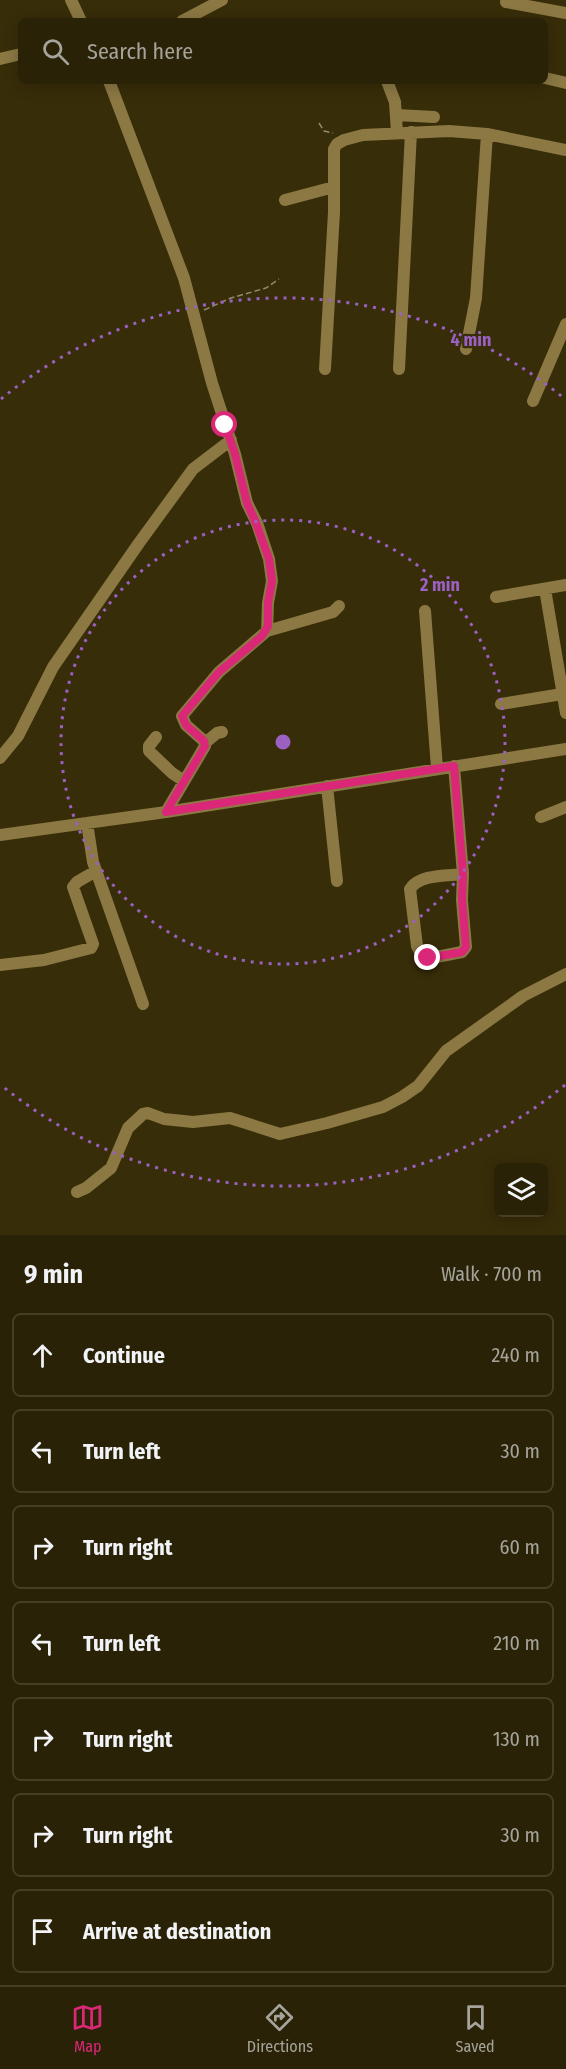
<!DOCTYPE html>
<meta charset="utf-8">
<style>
body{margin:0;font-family:"Fira Sans Condensed",sans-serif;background:#362f15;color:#f1f3f6}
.controls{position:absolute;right:18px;bottom:18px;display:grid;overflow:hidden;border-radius:9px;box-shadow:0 3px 15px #0003}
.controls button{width:54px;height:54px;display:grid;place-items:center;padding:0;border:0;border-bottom:2px solid #463f28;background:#2a2207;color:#f1f3f6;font:30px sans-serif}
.stop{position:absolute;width:18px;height:18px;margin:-14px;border:4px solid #db2777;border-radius:50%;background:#fff}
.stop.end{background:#db2777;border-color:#fff;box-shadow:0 2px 6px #0008}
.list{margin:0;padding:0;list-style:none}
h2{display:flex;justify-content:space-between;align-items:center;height:78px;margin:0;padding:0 24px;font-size:26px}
h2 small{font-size:20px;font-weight:400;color:#a5a49b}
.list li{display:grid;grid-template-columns:39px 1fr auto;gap:18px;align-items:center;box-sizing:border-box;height:84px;margin:0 12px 12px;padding:0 12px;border:2px solid #463f28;border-radius:9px}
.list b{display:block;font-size:22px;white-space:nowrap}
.list em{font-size:20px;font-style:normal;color:#a5a49b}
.icon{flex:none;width:33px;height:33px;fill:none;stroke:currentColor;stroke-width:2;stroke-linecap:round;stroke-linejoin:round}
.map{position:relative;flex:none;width:566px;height:1235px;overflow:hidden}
.search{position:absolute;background:#2a2207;box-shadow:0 3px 15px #0003;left:18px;right:18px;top:18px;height:66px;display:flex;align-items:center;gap:15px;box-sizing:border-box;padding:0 21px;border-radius:9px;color:#a5a49b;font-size:22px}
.sheet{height:750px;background:#2a2207}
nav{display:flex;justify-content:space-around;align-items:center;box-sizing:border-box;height:84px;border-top:2px solid #463f28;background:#2a2207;font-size:16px;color:#a5a49b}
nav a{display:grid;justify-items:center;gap:3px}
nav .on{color:#db2777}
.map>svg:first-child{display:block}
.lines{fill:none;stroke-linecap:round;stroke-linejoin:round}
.path{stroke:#938a6f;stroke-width:1.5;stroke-dasharray:6 3;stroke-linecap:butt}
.minor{stroke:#8b7843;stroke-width:12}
.route{stroke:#db2777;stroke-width:8}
.ring{fill:none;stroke:#9a61c2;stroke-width:3;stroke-dasharray:3 6}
.centre{fill:#9a61c2;stroke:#382d09;stroke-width:3}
.ring-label{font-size:18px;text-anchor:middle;font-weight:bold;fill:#9a61c2;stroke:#382d09;stroke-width:4.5;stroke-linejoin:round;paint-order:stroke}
</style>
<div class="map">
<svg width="566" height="1235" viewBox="0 0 566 1235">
<rect width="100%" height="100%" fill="#382d09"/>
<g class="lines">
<path class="path" d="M319 123 324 131 333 133
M204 310 231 298 266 288 279 279"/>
<path class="minor" d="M71 0 81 21
M506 2 566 13
M182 21 222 0
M0 59 21 54
M545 78 566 83
M109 81 184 278 212 383 235 454 247 503 257 523 269 559 272 581 268 603 267 631 219 672 182 716 186 725 204 741 205 746 166 812
M387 81 395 102 397 133
M397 115 434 117
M285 200 334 187
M466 349 476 298 487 134
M325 369 334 212V149L337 144 344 140 363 135 449 131 487 134 566 150
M399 369 411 132
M533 401 566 324
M545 589 566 713
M496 597 566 585
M425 611 437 768
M267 631 333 612 339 606
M501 704 562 694
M156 737 149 746V751L172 773 184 781
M205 743 217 733 222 732
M0 758 18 736 53 667 139 543 193 469 231 440
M454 766 463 874
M327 786 337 881
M541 817 566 807
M87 823 93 862 143 1004
M0 835 166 812 566 749
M463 874 462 900 466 947 462 952 426 959 421 954 417 946 410 889C419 874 447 876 463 874Z
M0 965 44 960 91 948 93 944 73 887 77 882 96 871
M77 1192 86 1188 111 1168 128 1128 143 1114 148 1113 164 1119 193 1122 230 1118 280 1134 327 1123 383 1107 402 1097 418 1086 446 1051 523 996 566 974"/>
</g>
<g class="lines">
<path class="route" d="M225 425 235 454 247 503 256 523 269 559 272 581 268 603V626L262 636 219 672 182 716 186 725 204 741 205 746 166 812 454 766 463 874 462 900 466 947 462 952 428 958"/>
</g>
<g class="ring">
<circle cx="283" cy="742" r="222"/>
<path d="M565 1085A444 444 0 0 1 1 1085M1 399A444 444 0 0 1 565 399"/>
</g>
<circle cx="283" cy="742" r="9" class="centre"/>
<g class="ring-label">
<text x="471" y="346">4 min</text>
<text x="440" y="591">2 min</text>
</g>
</svg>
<div class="controls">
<button><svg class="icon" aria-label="layers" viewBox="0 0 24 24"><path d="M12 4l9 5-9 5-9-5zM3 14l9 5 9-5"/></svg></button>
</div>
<div class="stop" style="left:225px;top:425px"></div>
<div class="stop end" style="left:428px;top:958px"></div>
<div class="search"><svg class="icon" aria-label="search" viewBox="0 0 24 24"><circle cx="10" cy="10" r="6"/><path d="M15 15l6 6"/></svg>Search here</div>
</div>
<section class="sheet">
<h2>9 min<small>Walk · 700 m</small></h2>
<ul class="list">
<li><svg class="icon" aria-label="ahead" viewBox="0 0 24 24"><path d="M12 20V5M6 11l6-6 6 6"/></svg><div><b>Continue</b></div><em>240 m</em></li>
<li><svg class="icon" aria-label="left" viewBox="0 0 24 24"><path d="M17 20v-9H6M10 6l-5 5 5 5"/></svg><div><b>Turn left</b></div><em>30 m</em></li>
<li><svg class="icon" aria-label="right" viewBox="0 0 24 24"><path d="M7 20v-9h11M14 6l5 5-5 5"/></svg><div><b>Turn right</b></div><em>60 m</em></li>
<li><svg class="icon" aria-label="left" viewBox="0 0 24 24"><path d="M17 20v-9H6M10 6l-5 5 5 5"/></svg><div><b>Turn left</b></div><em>210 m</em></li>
<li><svg class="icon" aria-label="right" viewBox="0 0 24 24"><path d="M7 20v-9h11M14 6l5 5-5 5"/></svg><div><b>Turn right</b></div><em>130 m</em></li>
<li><svg class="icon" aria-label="right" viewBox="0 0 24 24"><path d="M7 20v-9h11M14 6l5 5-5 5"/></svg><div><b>Turn right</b></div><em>30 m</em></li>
<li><svg class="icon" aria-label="arrive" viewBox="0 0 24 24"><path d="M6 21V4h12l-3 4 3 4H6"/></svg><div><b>Arrive at destination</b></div></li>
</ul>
</section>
<nav>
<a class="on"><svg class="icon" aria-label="map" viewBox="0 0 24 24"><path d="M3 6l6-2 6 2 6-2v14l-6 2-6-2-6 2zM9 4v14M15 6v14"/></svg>Map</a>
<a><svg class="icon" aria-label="directions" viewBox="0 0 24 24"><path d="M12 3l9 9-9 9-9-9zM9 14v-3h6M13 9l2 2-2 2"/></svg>Directions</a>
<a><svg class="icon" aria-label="saved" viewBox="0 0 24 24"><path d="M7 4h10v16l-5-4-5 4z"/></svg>Saved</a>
</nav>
